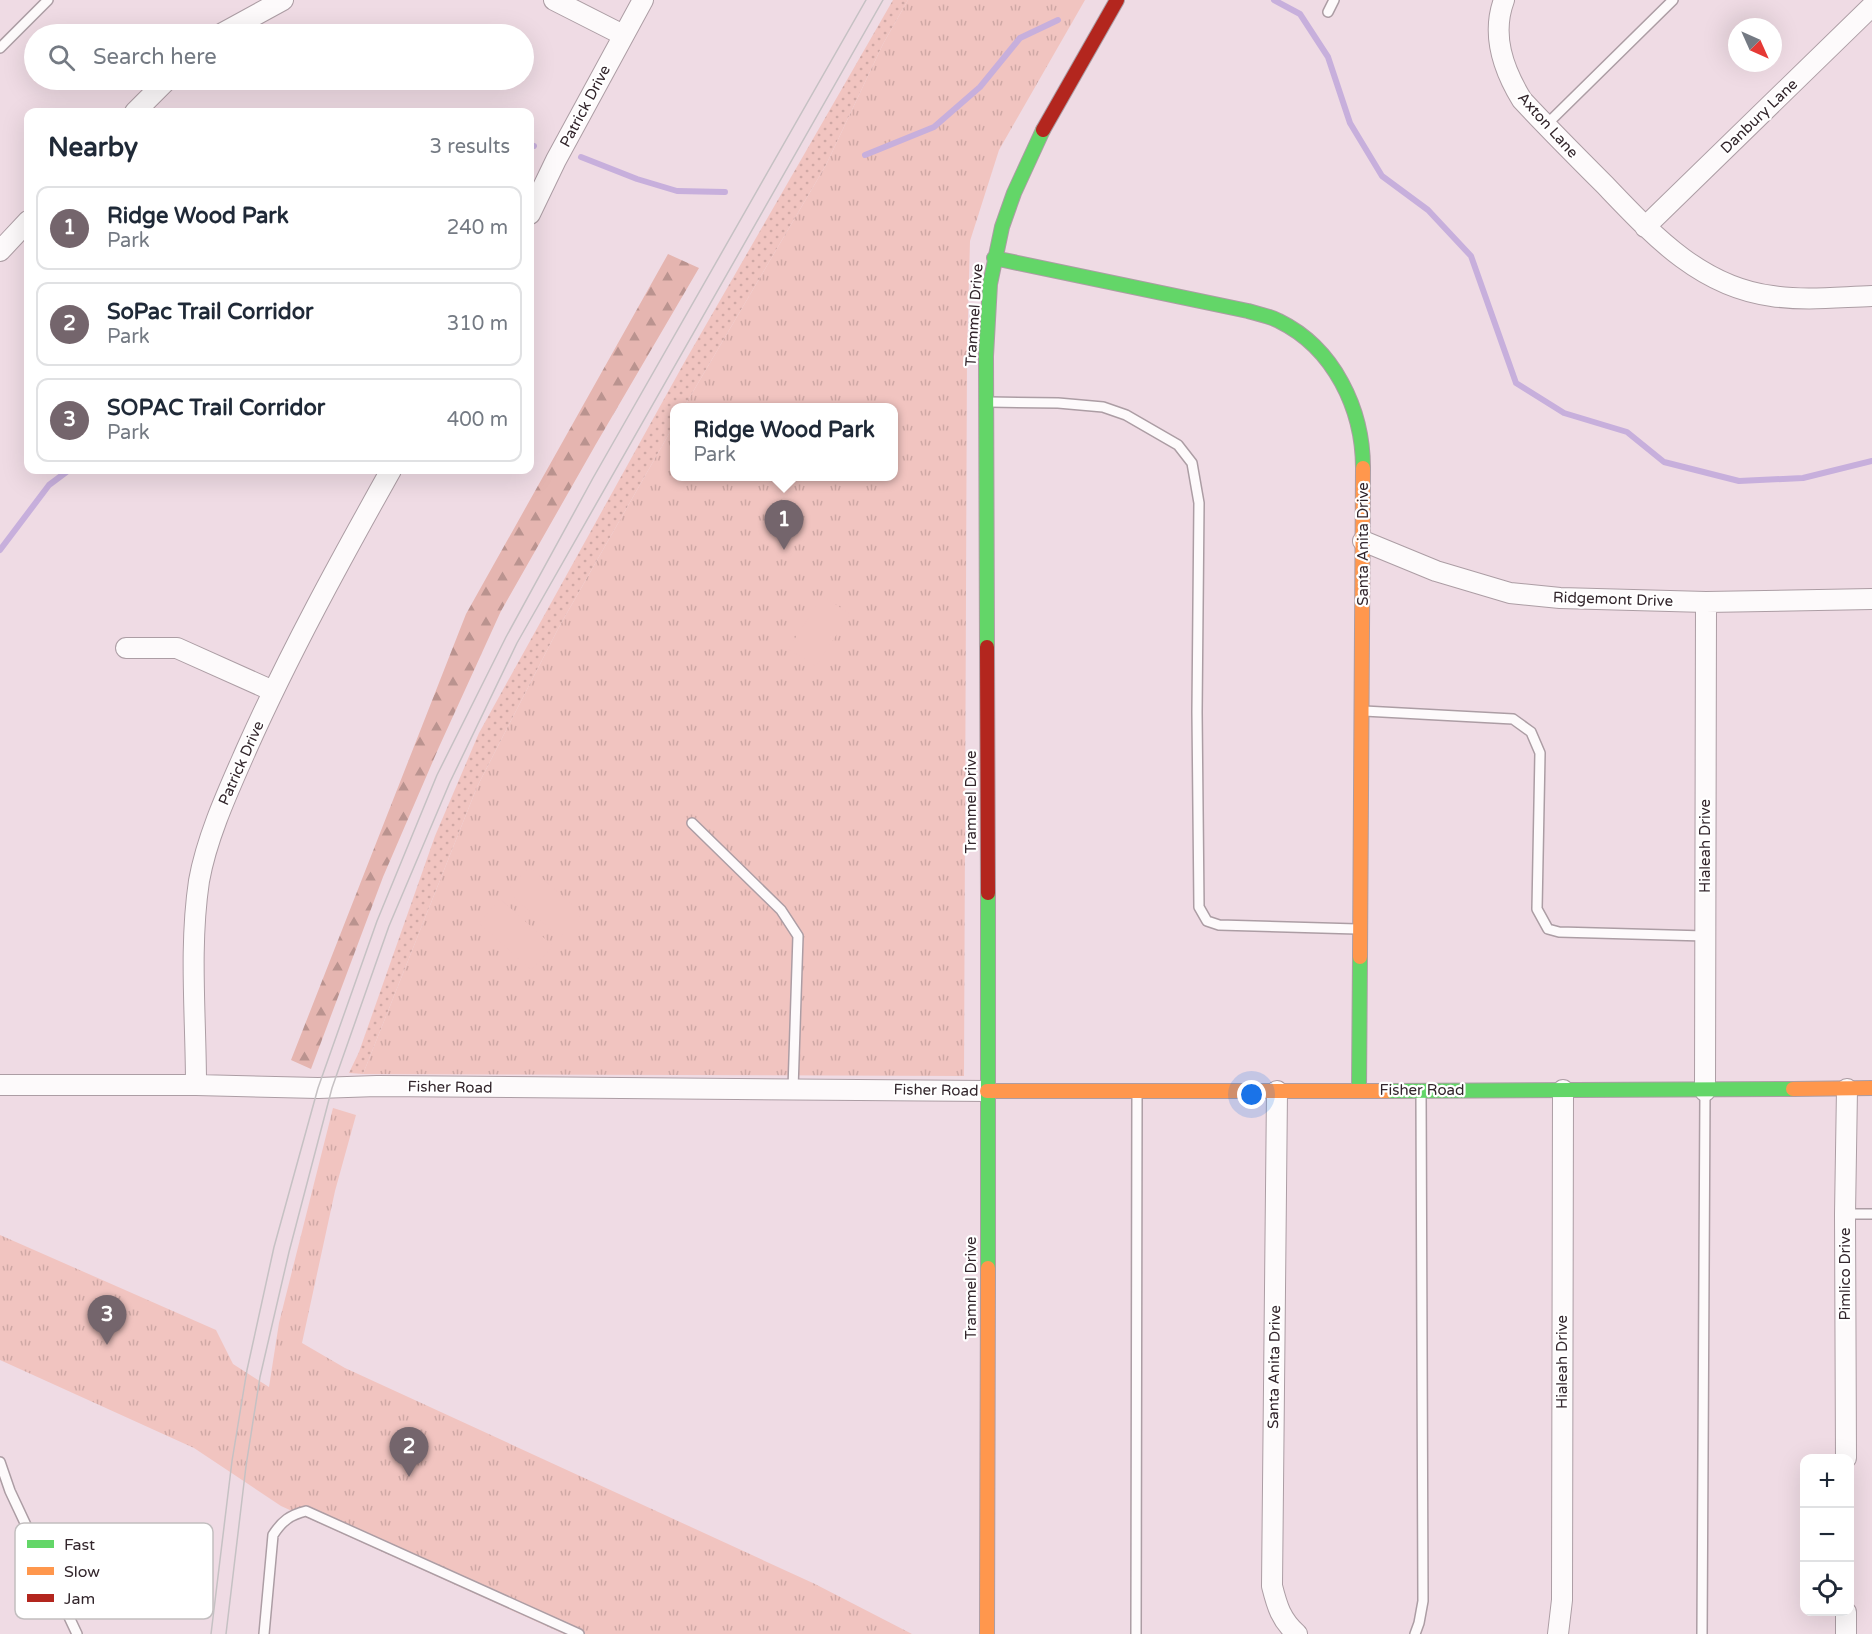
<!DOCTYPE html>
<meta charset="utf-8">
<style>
body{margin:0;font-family:"Varela Round",sans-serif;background:#f2f2f3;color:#1f2937}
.controls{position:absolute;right:18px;bottom:18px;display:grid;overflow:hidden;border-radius:12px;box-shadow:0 6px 24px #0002}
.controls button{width:54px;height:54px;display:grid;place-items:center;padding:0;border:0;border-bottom:2px solid #e0e1e3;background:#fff;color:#1f2937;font:30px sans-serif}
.compass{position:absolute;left:1728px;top:18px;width:54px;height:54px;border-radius:50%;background:#fff;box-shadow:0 6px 24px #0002;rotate:135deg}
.you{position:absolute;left:1252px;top:1095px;width:21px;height:21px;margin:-15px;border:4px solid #fff;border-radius:50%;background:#1a73e8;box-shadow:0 0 0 9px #1a73e833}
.badge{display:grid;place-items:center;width:39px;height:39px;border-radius:50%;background:#74656c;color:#fff;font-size:20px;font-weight:700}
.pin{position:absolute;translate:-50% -50px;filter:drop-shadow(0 2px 3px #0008)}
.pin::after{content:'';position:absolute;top:32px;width:21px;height:18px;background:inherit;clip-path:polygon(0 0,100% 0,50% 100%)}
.popup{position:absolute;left:670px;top:403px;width:228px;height:78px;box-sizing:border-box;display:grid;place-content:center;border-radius:12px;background:#fff;filter:drop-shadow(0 2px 4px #0005);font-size:20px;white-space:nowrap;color:#747a83}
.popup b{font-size:22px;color:#1f2937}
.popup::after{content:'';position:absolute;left:50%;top:100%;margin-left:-12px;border:12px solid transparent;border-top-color:#fff}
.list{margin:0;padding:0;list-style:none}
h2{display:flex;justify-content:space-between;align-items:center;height:78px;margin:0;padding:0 24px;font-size:26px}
h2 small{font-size:20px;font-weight:400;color:#747a83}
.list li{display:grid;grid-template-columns:39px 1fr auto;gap:18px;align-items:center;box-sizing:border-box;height:84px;margin:0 12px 12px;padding:0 12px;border:2px solid #e0e1e3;border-radius:12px}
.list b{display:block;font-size:22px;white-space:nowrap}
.list p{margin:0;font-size:20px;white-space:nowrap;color:#747a83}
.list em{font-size:20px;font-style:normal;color:#747a83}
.icon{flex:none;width:33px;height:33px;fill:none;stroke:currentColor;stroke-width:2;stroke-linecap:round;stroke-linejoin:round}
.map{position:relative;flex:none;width:1872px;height:1634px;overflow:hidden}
.search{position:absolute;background:#fff;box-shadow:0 6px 24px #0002;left:24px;top:24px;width:510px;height:66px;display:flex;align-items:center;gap:15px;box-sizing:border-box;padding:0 21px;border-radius:33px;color:#747a83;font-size:22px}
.panel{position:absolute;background:#fff;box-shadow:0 6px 24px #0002;left:24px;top:108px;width:510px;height:366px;border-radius:12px}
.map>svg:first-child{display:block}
.grass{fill:url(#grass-dots)}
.forest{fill:url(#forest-firs)}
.park{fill:url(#park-tufts)}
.pitch{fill:#f1c4c0}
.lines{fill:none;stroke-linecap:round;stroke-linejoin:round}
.stream{stroke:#c7afdc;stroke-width:6}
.lane-casing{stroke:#ac9da4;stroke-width:12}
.street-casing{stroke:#ac9da4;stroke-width:22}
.fast-casing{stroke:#ac9da4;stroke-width:16}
.slow-casing{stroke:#ac9da4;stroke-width:16}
.jam-casing{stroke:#ac9da4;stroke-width:16}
.lane{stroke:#fdfafb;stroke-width:9}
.street{stroke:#fdfafb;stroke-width:20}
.fast{stroke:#63d668;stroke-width:14}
.slow{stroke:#ff974d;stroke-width:14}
.jam{stroke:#b3261e;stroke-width:14}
.tram{stroke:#c5c1c3;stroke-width:1.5}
.labels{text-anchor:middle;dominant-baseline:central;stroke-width:4.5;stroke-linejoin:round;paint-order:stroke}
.street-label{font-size:15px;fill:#32252b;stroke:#fff}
.key{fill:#fff;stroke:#c2bebf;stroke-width:1.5}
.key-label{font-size:16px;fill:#32252b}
</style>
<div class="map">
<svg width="1872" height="1634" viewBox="0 0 1872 1634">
<defs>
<pattern id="grass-dots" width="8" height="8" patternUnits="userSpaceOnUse" patternTransform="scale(1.5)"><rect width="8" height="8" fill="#f1c4c0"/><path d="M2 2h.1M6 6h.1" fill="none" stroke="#cfa8a5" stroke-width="1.8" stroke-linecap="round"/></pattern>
<pattern id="forest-firs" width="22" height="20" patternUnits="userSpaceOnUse" patternTransform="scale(1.5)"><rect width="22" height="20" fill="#e5b5b0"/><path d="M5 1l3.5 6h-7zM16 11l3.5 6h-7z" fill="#ba938f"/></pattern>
<pattern id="park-tufts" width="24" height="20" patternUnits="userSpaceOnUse" patternTransform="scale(1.5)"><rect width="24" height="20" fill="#f1c4c0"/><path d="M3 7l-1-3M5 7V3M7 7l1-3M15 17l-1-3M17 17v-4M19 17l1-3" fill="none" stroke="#cfa8a5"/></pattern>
</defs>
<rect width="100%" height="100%" fill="#efdbe4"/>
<path class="grass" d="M893 0H908L883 44 826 165 684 407 674 408V425L559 627 477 787 363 1074 349 1073 359 1052 435 836 479 733 684 363Z"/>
<path class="forest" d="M668 254 699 268 596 444 501 611 439 747 383 877 311 1069 291 1060 466 614Z"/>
<path class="park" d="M908 0H1085L999 150 970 241 967 353 964 1076 363 1074 477 787 559 627 674 425V476H894V408L684 407 826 165 883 44Z
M333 1108 356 1115 335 1191 302 1343 345 1368 815 1584 912 1634H564L281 1506 194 1448 0 1360V1235L216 1330 233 1364 269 1387 279 1323Z"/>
<path class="pitch" d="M823 596 850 614 816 666 788 649Z
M529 867 582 913 560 938 507 891Z
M500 899 553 946 531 970 479 923Z"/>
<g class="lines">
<path class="stream" d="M1274 0 1300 14 1328 57 1350 123 1382 176 1428 210 1471 256 1516 383 1564 413 1627 432 1664 462 1739 481 1803 478 1872 461
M530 145 534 146
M865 155 934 127 980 87 1020 38 1058 20
M581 157 637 179 677 191 725 192
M0 550 49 485 69 470"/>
<defs>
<path id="lane" d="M1328 12 1334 0
M0 48 48 0
M1546 125 1673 0
M989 402 1058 403 1103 407 1126 415 1178 445 1192 463 1199 503 1197 712 1199 907 1207 921 1219 925 1357 929
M1364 711 1513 719 1531 732 1540 753 1537 909 1548 929 1559 932 1705 936
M692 823 781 910 798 936 793 1089
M1845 1214H1872
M0 1462 10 1491 77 1634
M264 1634 273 1535C282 1521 290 1515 306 1511L579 1634
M1136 1634 1137 1093
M1415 1634 1419 1623 1423 1601 1421 1093
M1702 1634 1705 1093"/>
<path id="street" d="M554 0 623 35
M1504 0C1491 35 1503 69 1522 100 1549 129 1577 157 1605 185 1652 234 1700 287 1772 296 1805 301 1839 297 1872 296
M221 34 283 0
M135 112 167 80
M530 214 556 160 643 0
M1645 227 1872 6
M0 251 28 221
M1363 541 1436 571 1510 593 1560 598 1706 602 1872 599
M126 648H177L273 691
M0 1085H196L318 1088 377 1086 987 1091
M196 1085C196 1017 189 948 199 881 207 836 229 789 247 748 290 652 340 561 391 470
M1277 1091 1272 1586C1277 1606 1281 1620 1297 1634
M1705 1091 1706 602
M1846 1458 1845 1214 1847 1089
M1846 1612V1634
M1558 1634 1562 1600 1563 1090"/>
<path id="fast" d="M994 258 1248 311C1258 314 1270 316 1279 321 1334 348 1363 409 1363 468
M987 647 986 356 990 284 1002 227 1014 193 1043 130
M988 893V1268
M1359 1090 1360 957
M1387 1091 1793 1089"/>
<path id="slow" d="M1360 957 1363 468
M1793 1089 1872 1088
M987 1091H1387
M987 1634 988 1268"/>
<path id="jam" d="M1043 130 1117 0
M987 647 988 893"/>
</defs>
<use href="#lane" class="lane-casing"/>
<use href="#street" class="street-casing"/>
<use href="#fast" class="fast-casing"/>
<use href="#slow" class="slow-casing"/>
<use href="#jam" class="jam-casing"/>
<use href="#lane" class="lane"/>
<use href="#street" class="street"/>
<use href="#fast" class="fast"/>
<use href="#slow" class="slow"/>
<use href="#jam" class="jam"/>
<path class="tram" d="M211 1634 232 1461 247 1370 274 1247 318 1088 377 921 437 775 506 637 593 478 866 0
M226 1634 246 1466 260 1377 289 1252 332 1088 389 926 450 782 517 643 883 0"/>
</g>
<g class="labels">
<g class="street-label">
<text transform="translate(585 106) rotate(-62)">Patrick Drive</text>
<text transform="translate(1759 116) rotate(-44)">Danbury Lane</text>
<text transform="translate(1548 125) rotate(48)">Axton Lane</text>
<text transform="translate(974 315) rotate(-86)">Trammel Drive</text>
<text transform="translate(1363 544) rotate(-90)">Santa Anita Drive</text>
<text transform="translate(1613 599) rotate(2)">Ridgemont Drive</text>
<text transform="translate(241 763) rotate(-66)">Patrick Drive</text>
<text transform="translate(971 802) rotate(-90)">Trammel Drive</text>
<text transform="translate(1705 846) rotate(-90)">Hialeah Drive</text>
<text transform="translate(450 1087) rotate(1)">Fisher Road</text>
<text transform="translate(936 1090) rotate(1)">Fisher Road</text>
<text x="1422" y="1090">Fisher Road</text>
<text transform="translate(1845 1274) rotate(-90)">Pimlico Drive</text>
<text transform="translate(971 1288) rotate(-90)">Trammel Drive</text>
<text transform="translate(1562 1362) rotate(-90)">Hialeah Drive</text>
<text transform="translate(1274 1367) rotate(-89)">Santa Anita Drive</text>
</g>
</g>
<rect x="15" y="1523" width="198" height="96" rx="9" class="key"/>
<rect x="27" y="1540" width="27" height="8" fill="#63d668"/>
<rect x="27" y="1567" width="27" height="8" fill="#ff974d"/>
<rect x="27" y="1594" width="27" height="8" fill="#b3261e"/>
<g class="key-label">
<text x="64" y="1550">Fast</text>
<text x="64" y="1577">Slow</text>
<text x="64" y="1604">Jam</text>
</g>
</svg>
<div class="controls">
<button>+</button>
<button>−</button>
<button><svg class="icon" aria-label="locate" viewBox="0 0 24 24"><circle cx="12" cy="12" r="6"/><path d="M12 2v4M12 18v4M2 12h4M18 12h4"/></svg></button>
</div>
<svg class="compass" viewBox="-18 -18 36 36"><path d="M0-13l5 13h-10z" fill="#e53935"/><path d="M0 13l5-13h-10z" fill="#747a83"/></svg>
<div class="you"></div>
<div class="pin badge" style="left:784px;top:550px">1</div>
<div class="popup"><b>Ridge Wood Park</b>Park</div>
<div class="pin badge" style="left:409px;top:1477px">2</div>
<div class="pin badge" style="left:107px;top:1345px">3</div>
<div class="search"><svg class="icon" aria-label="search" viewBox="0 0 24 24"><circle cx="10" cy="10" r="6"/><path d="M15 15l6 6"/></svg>Search here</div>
<section class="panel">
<h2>Nearby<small>3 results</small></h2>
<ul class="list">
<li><span class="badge">1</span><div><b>Ridge Wood Park</b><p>Park</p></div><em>240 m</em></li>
<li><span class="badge">2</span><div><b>SoPac Trail Corridor</b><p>Park</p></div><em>310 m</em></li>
<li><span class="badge">3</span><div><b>SOPAC Trail Corridor</b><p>Park</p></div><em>400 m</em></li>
</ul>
</section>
</div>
